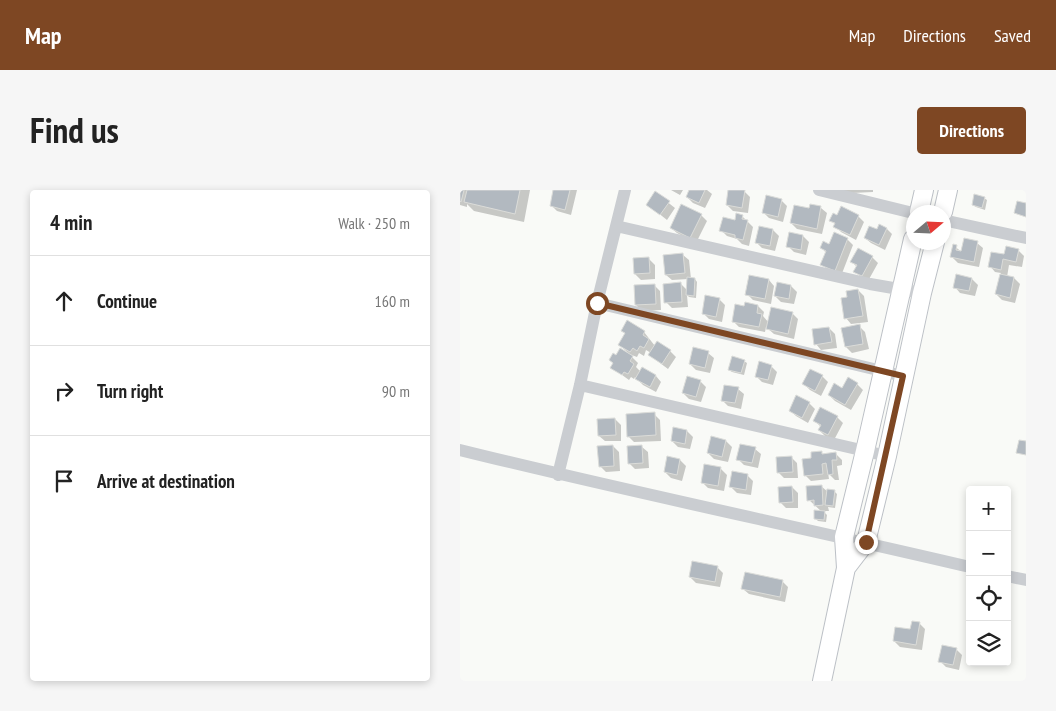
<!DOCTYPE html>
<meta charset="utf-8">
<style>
body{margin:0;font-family:"PT Sans Narrow",sans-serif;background:#f6f6f6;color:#222}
.controls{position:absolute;right:15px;bottom:15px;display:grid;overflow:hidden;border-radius:5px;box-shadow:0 2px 8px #0003}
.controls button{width:45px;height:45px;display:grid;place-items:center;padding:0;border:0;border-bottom:1px solid #e0e0e0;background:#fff;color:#222;font:25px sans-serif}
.compass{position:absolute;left:446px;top:15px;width:45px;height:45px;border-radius:50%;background:#fff;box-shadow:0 2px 8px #0003;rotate:71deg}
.stop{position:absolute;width:15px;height:15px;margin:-11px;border:4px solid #7e4723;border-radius:50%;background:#fff}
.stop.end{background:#7e4723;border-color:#fff;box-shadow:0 1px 5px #0008}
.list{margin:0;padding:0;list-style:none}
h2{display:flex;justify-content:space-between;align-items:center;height:65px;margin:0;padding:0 20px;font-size:21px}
h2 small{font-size:16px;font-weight:400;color:#767676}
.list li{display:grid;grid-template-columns:32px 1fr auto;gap:15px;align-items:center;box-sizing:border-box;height:90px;padding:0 20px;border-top:1px solid #e0e0e0}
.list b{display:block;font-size:19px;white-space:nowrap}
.list em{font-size:16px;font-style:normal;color:#767676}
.icon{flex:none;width:28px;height:28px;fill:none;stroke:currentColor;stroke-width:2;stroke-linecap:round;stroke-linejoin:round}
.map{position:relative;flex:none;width:566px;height:491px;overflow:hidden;border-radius:5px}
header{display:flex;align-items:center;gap:30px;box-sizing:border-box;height:70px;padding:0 25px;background:#7e4723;color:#fff}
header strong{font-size:24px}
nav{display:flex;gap:28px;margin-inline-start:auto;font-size:18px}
.intro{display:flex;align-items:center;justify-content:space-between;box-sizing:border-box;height:120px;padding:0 30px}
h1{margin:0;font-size:35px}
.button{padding:12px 22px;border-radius:5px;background:#7e4723;color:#fff;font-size:18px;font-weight:700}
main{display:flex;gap:30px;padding:0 30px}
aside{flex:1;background:#fff;border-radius:5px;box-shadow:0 2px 8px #0003}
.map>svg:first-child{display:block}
.shadow{fill:#0003}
.building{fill:#b2b9c0;stroke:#dbdcd9}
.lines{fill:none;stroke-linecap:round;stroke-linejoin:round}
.secondary-casing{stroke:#bcc0c6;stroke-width:20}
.street{stroke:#cacdd1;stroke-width:12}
.secondary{stroke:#fff;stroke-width:18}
.route{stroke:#7e4723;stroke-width:6}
</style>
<header>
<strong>Map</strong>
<nav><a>Map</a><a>Directions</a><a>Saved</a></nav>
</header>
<div class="intro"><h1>Find us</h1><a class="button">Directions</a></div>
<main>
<aside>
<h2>4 min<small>Walk · 250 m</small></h2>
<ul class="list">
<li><svg class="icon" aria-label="ahead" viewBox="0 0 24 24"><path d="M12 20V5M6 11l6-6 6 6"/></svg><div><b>Continue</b></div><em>160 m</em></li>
<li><svg class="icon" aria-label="right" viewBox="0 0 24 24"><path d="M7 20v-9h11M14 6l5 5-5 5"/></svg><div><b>Turn right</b></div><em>90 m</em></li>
<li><svg class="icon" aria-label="arrive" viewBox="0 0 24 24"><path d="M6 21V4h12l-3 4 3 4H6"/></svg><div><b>Arrive at destination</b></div></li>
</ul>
</aside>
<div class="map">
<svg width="566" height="491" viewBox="0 0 566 491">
<rect width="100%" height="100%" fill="#f9faf7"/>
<path class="shadow" d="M0 0H70L64 32 14 21 7 14V17L0 15Z
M94 0H117L111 25 97 21 91 15Z
M211 0H223L220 5Z
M231 0H247L252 4 245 18 233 13 227 7Z
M270 0 284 1 290 7 288 23 273 21 267 15Z
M379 0H413V2L392 3Z
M196 3 215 18 207 30 187 14Z
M524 8 527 10 525 20 516 17 513 15Z
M321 10 327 16 323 32 309 28 303 22Z
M361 18 367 23 362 44 337 39 331 33 350 19Z
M241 25 247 31 236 53 217 43 211 38Z
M282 26 293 37 289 56 282 54 277 49 267 46 261 40Z
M398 26 404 32 396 50 381 42 371 30Z
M427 39 432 44 425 60 411 53 405 48 418 41Z
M313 40 319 46 315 61 302 58 296 52Z
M330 44 343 46 349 52 346 65 334 62 328 56Z
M387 49 393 55 381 86 368 80 362 74 366 63 362 58Z
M517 53 523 58 519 77 498 73 492 67 494 56 502 62Z
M558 60 564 66 562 77 549 75 547 87 554 88 560 94 555 113 542 110 536 104 541 83 535 82 530 76 545 66Z
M223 65 229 70 231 89H235L237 92 236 108 229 107 227 105 228 117 212 118 206 112 221 94 227 100 228 89 212 90 206 85Z
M412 67 418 73 408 91 401 87 395 82 397 77 392 72Z
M189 69 195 75V89L181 90 175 84Z
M512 89 518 95 515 106 500 103 495 97Z
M309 90 314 96 311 114 293 110 287 104Z
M194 95 200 101 201 120 182 121 176 115Z
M331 96 337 102 334 114 321 112 315 106Z
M398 100 404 106 408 132 391 134 386 128 389 108Z
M259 109 265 115 262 132 249 129 243 123Z
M298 116 304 122 303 126 309 133 332 123 338 129 334 149 314 144 306 137 305 142 279 137 273 131 285 118Z
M399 136 405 142 409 159 392 163 386 157Z
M369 138 375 144 377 158 361 160 356 154Z
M162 141 184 142 195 156 210 161 216 167 208 179 196 170 190 165 191 163 186 160 184 166 179 163 177 167 169 164 178 173 176 177 181 182 182 179 196 186 201 192 196 202 183 195 175 187 174 189 171 187 169 190 151 177 169 164 159 154 166 144Z
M248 163 254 168 250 183 236 180 230 174Z
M284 171 287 173 284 185 272 182 269 180Z
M311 176 317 182 313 195 302 192 296 186Z
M362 186 368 192 361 206 350 200 344 194Z
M240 191 246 197 241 212 229 209 223 203Z
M397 194 403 200 391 220 375 211 369 205Z
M278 199 284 204 281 219 268 216 262 210Z
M337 207 349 213 355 219 348 233 336 226 330 220Z
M194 224 200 230 201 251 174 252 168 246Z
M377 227 383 233 374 250 365 246 359 240 361 237 355 231Z
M155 229 161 235V251H145L139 246Z
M227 241 233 247 230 259 218 257 212 251Z
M266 251 272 257 268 272 254 269 248 263Z
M153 256 159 262 160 281 146 282 140 276Z
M182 257 188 262 189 278 175 279 169 273Z
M295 259 301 264 298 278 284 275 278 269Z
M361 262 364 265 376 264 382 270V275L377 276 379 290H375L368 283 369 289 351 291 345 285Z
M331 267 337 273 338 288H324L318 282Z
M208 268 220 270 226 276 222 291 211 288 205 282Z
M245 276 261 279 267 285 264 301 248 298 242 292Z
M287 285 293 291 291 305 277 303 271 297Z
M361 296 368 302 374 301 377 304 375 318 368 317 369 321H363L367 325 366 332 358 331 355 328 362 322 349 310Z
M332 297 338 303V318H326L320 312Z
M257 377 263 383 260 397 236 393 230 387Z
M322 391 328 397 325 412 289 404 283 399Z
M459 433 465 439 462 460 440 457 434 451 451 441Z
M496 459 502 465 499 480 486 477 480 471Z"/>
<path class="building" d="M0 0H4L1 12 0 11Z
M7 0H60L55 24 4 12Z
M93 0H110L105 20 90 16Z
M229 0H245L239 13 226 7Z
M268 0H285L282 18 266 15Z
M195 1 210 11 200 25 186 15Z
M514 4 525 7 522 18 512 15Z
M306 5 322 9 318 27 302 23Z
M557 11 566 13V27L554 23Z
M221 14 242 24 230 48 210 38Z
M350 14 361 16 357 39 330 33 334 15 349 18Z
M381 16 399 25 390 45 373 37 375 33 369 31 373 23 377 25Z
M276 23 283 25 282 29 288 30 283 50 275 48V45L259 41 263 27 275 30Z
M419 34 427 38 419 55 404 48 409 36 417 39Z
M299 36 313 39 310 56 295 53Z
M329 42 343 45 341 60 326 57Z
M374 42 388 48 375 81 360 75 366 61 360 58 363 51 369 54Z
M504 48 518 51 514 72 490 67 493 54 497 55 496 60 501 61Z
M546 56 559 59 556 72 543 69 541 80 528 77 531 62 544 64Z
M398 58 413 66 402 86 393 82 397 75 390 72Z
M223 63 225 83 205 85 203 65Z
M189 67 190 83 174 84 173 68Z
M496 84 512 88 509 101 493 98Z
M540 84 554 87 550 108 535 104Z
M289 85 309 89 305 109 285 105Z
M227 87 235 88 234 106 226 105Z
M221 92 222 112 204 113 203 94Z
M317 92 331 95 329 109 314 106Z
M195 94 196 114 175 115 174 95Z
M398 99 403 126 384 129 381 108 387 107 386 101Z
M245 105 260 108 256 127 242 124Z
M285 112 298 115 297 123 302 124 299 137 272 132 275 114 284 116Z
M311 117 333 122 328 144 306 139Z
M167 130 185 141 183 145 189 149 184 158 180 156 177 161 173 158 170 162 158 155 165 143 161 141Z
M400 134 403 154 385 157 381 138Z
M369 137 372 152 354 155 352 139Z
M197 151 211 160 202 174 188 165Z
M233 157 249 161 245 178 229 174Z
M160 158 173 166 170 171 174 174 168 184 164 182 162 185 150 178 153 173 149 170 153 163 156 165Z
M272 166 285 170 281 183 268 180Z
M299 171 312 175 308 190 295 187Z
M182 177 196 185 190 197 175 189Z
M350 179 363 185 355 201 342 194Z
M227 186 241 190 236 207 222 203Z
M388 187 398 193 385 215 368 205 374 193 382 198Z
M264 195 279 197 275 213 261 211Z
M336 205 350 212 342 228 329 221Z
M360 217 378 226 368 245 358 240 361 235 353 231Z
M195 222 196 245 167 247 166 224Z
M155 228 156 245 138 246 137 229Z
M213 237 227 240 225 254 211 251Z
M251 246 266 250 262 267 247 263Z
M559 250 566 251V265L556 263Z
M280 254 296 257 292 273 276 270Z
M153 255 154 276 139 277 137 256Z
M182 255 183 273 168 274 167 256Z
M362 261V264L376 262 377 270H372L373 284 368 285 366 273 362 274 363 284 344 286 342 269 351 268V262Z
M207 266 220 269 217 285 204 282Z
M332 266 333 282 317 283 316 267Z
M244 274 261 277 258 296 241 293Z
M272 281 288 284 286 300 269 297Z
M362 295 363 315 354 316V310L347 311 346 296Z
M332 296 333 312 319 313 318 297Z
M367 299 375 300 373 316 365 315Z
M354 320 365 321 364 330 354 329Z
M232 371 258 376 255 392 229 387Z
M285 382 323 390 320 407 281 399Z
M452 431 460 432 456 455 433 451 435 437 450 439Z
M482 455 497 458 493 475 478 472Z"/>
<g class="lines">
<defs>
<path id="secondary" d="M459 22 464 0
M483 22 488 0
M386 378 406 352 427 266 462 103 475 52
M362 491 386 378 384 347 405 261 453 49"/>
</defs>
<use href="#secondary" class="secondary-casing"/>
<path class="street" d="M359 0 453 23
M483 30 566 48
M156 36 410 94 462 103
M137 113 443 186
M120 195 427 266
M0 260C169 302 340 337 510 377
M98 285 120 195 137 113 165 0
M547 386 566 390"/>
<use href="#secondary" class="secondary"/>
</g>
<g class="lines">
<path class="route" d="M137 113 443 186 406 352"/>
</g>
</svg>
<div class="controls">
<button>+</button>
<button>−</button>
<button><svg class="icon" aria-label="locate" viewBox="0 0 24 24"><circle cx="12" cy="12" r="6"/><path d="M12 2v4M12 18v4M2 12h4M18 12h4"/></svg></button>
<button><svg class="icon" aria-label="layers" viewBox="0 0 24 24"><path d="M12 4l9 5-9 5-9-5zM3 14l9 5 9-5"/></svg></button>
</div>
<svg class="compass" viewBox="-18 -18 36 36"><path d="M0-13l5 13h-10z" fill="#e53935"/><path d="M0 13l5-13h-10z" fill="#767676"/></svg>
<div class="stop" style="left:137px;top:113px"></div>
<div class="stop end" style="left:406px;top:352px"></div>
</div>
</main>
